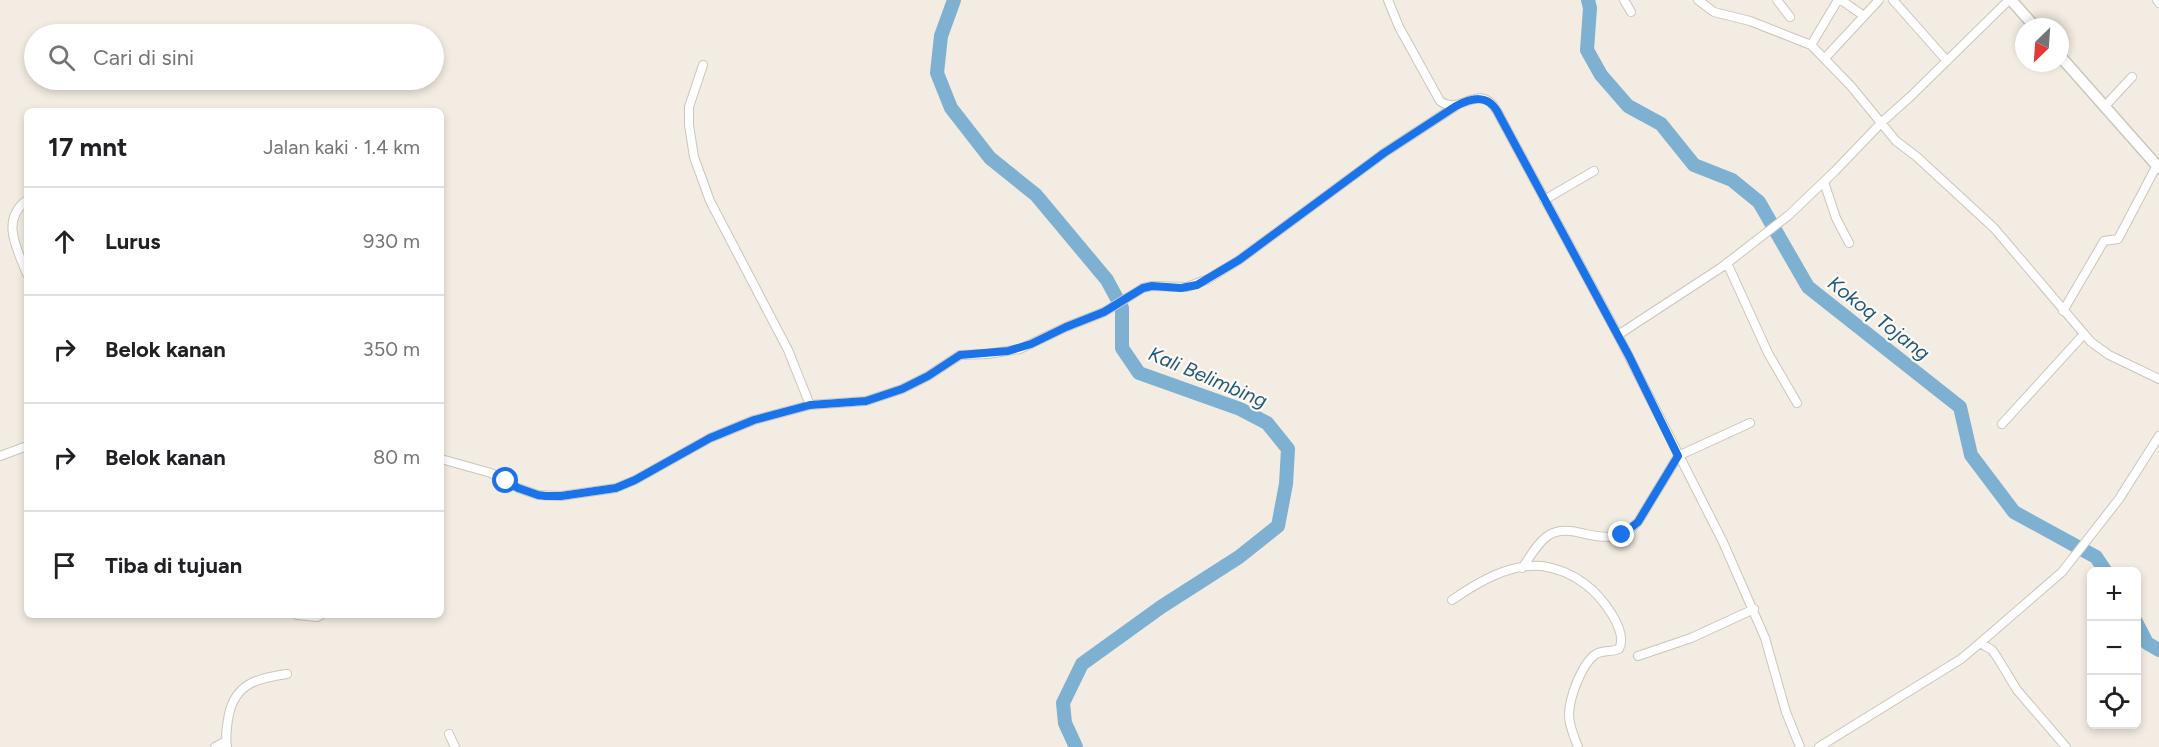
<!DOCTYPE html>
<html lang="id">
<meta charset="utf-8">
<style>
body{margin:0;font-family:Figtree,sans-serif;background:#f2f2f2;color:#202124}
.controls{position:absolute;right:18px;bottom:18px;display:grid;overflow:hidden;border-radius:9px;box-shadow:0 3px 9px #0003}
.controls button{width:54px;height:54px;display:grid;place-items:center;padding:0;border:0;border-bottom:2px solid #e0e0e0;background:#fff;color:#202124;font:30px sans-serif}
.compass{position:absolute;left:2015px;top:18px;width:54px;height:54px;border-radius:50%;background:#fff;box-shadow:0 3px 9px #0003;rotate:205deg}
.stop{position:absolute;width:18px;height:18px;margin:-14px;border:4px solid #1a73e8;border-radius:50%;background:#fff}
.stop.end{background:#1a73e8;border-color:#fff;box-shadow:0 2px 6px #0008}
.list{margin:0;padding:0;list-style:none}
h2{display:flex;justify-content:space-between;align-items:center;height:78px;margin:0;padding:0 24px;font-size:26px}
h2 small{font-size:20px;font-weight:400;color:#757577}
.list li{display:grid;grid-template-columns:39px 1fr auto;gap:18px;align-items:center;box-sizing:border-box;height:108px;padding:0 24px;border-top:2px solid #e0e0e0}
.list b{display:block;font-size:22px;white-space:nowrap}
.list em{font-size:20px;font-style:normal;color:#757577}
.icon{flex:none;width:33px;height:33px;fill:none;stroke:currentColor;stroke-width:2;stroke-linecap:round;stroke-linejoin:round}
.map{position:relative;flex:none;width:2159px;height:747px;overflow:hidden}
.search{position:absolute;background:#fff;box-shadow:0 3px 9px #0003;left:24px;top:24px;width:420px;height:66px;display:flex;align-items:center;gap:15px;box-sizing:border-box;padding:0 21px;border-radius:33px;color:#757577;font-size:22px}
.panel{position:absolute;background:#fff;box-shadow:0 3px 9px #0003;left:24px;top:108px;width:420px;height:510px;border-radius:9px}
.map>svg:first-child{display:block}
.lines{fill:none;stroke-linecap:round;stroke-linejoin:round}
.river{stroke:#7eb0d2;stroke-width:14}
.minor-casing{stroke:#ccc5bb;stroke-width:10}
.major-casing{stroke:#ccc5bb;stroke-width:13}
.minor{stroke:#fff;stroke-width:8}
.major{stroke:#fff;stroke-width:10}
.route{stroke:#1a73e8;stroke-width:8}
.labels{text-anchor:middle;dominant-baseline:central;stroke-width:4.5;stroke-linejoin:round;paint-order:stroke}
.water-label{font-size:20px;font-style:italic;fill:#1f597c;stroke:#fefaf3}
</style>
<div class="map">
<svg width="2159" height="747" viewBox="0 0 2159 747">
<rect width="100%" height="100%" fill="#f3ece2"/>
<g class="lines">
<path class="river" d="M954 0 941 36 937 73 951 108 990 158 1036 195 1107 280 1122 308V348L1139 373 1240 409 1267 423 1288 449 1286 484 1278 526 1239 557 1161 607 1082 664 1063 703 1065 723 1076 747
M1588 0 1590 8 1587 50 1601 75 1628 106 1661 124 1694 165 1732 180 1759 202 1808 287 1960 407 1971 455 2014 512 2096 557 2106 572
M2136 622 2147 643 2159 650"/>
<defs>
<path id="minor" d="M1388 0 1399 27 1440 101C1460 117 1479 80 1497 111L1618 335 1723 542 1765 638 1786 712 1800 747
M1624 0 1631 12
M1698 0 1714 12 1750 21 1811 45 1850 85 1896 141 1917 157 1994 228 2091 342 2109 355 2159 379
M1777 0 1790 17
M1841 0 1864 16
M1893 0 1947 61
M2157 0 2159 3
M1811 45 1838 0
M1825 58 1879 0
M703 65 689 107V125L694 157 710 201 788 350 810 405
M2105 106 2132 77
M1824 182 1836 218 1849 243
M27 200C0 220 17 249 27 274
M1544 200 1594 171
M1727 263 1768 353 1797 403
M2063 311 2104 241 2118 239 2157 165
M1618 335 1722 267 1789 215 1835 171 1882 122 1911 96 2009 0
M2002 424 2084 334
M0 456 27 446
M441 459 491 473 518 488 538 495 561 496 616 488 635 480 710 438 754 420 810 405 866 401 902 389 928 376 960 355 988 354 1020 349 1066 327 1104 312 1143 288 1152 286 1187 287 1208 279 1239 260 1384 153 1456 106
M1522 568C1530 557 1538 542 1549 535 1576 519 1606 556 1638 522L1678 456 1750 423
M1452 600C1478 582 1510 563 1542 566 1557 568 1573 575 1585 584 1600 595 1629 630 1619 649 1612 652 1603 650 1596 654 1582 663 1569 698 1569 715 1569 726 1574 736 1578 747
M297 615 317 617 321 615
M1980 643 2062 572 2119 499 2159 436
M1638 656 1691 638 1754 609
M449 734 455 747
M215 747 226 741
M227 747C225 736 227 725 229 714 236 683 258 678 287 674
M1819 747 1961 659 1980 643 1992 650 1997 657 2017 690 2066 747"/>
<path id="major" d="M2011 0 2035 27
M2060 56 2159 168"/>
</defs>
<use href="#minor" class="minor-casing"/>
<use href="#major" class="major-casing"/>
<use href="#minor" class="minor"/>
<use href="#major" class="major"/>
</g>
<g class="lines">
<path class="route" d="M506 481 518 488 538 495 546 496H561L616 488 635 480 710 438 754 420 810 405 866 401 902 389 928 376 960 355 1008 351 1031 344 1066 327 1104 312 1143 288 1152 286 1181 288 1197 285 1239 260 1384 153 1456 106C1472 98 1487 94 1497 111L1629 356 1678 456 1638 522 1622 535"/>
</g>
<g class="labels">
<g class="water-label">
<text transform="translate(1879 318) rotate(38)">Kokoq Tojang</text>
<text transform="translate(1208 377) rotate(23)">Kali Belimbing</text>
</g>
</g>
</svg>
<div class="controls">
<button>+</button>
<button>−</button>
<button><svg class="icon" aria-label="locate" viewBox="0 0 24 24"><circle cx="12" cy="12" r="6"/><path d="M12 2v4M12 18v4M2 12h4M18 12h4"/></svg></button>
</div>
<svg class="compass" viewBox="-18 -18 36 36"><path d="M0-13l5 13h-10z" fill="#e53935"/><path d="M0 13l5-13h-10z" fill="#757577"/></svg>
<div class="stop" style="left:506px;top:481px"></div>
<div class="stop end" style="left:1622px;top:535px"></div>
<div class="search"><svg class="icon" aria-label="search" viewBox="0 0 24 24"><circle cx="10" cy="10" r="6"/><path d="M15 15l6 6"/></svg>Cari di sini</div>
<section class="panel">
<h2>17 mnt<small>Jalan kaki · 1.4 km</small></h2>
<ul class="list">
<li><svg class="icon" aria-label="ahead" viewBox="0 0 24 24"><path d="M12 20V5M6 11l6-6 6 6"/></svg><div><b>Lurus</b></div><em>930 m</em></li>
<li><svg class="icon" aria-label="right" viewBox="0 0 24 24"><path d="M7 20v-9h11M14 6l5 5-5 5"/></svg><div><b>Belok kanan</b></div><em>350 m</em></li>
<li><svg class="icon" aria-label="right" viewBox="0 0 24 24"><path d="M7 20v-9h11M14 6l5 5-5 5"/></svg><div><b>Belok kanan</b></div><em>80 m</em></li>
<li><svg class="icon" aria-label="arrive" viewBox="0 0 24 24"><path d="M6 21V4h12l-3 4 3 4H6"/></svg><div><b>Tiba di tujuan</b></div></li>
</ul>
</section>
</div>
